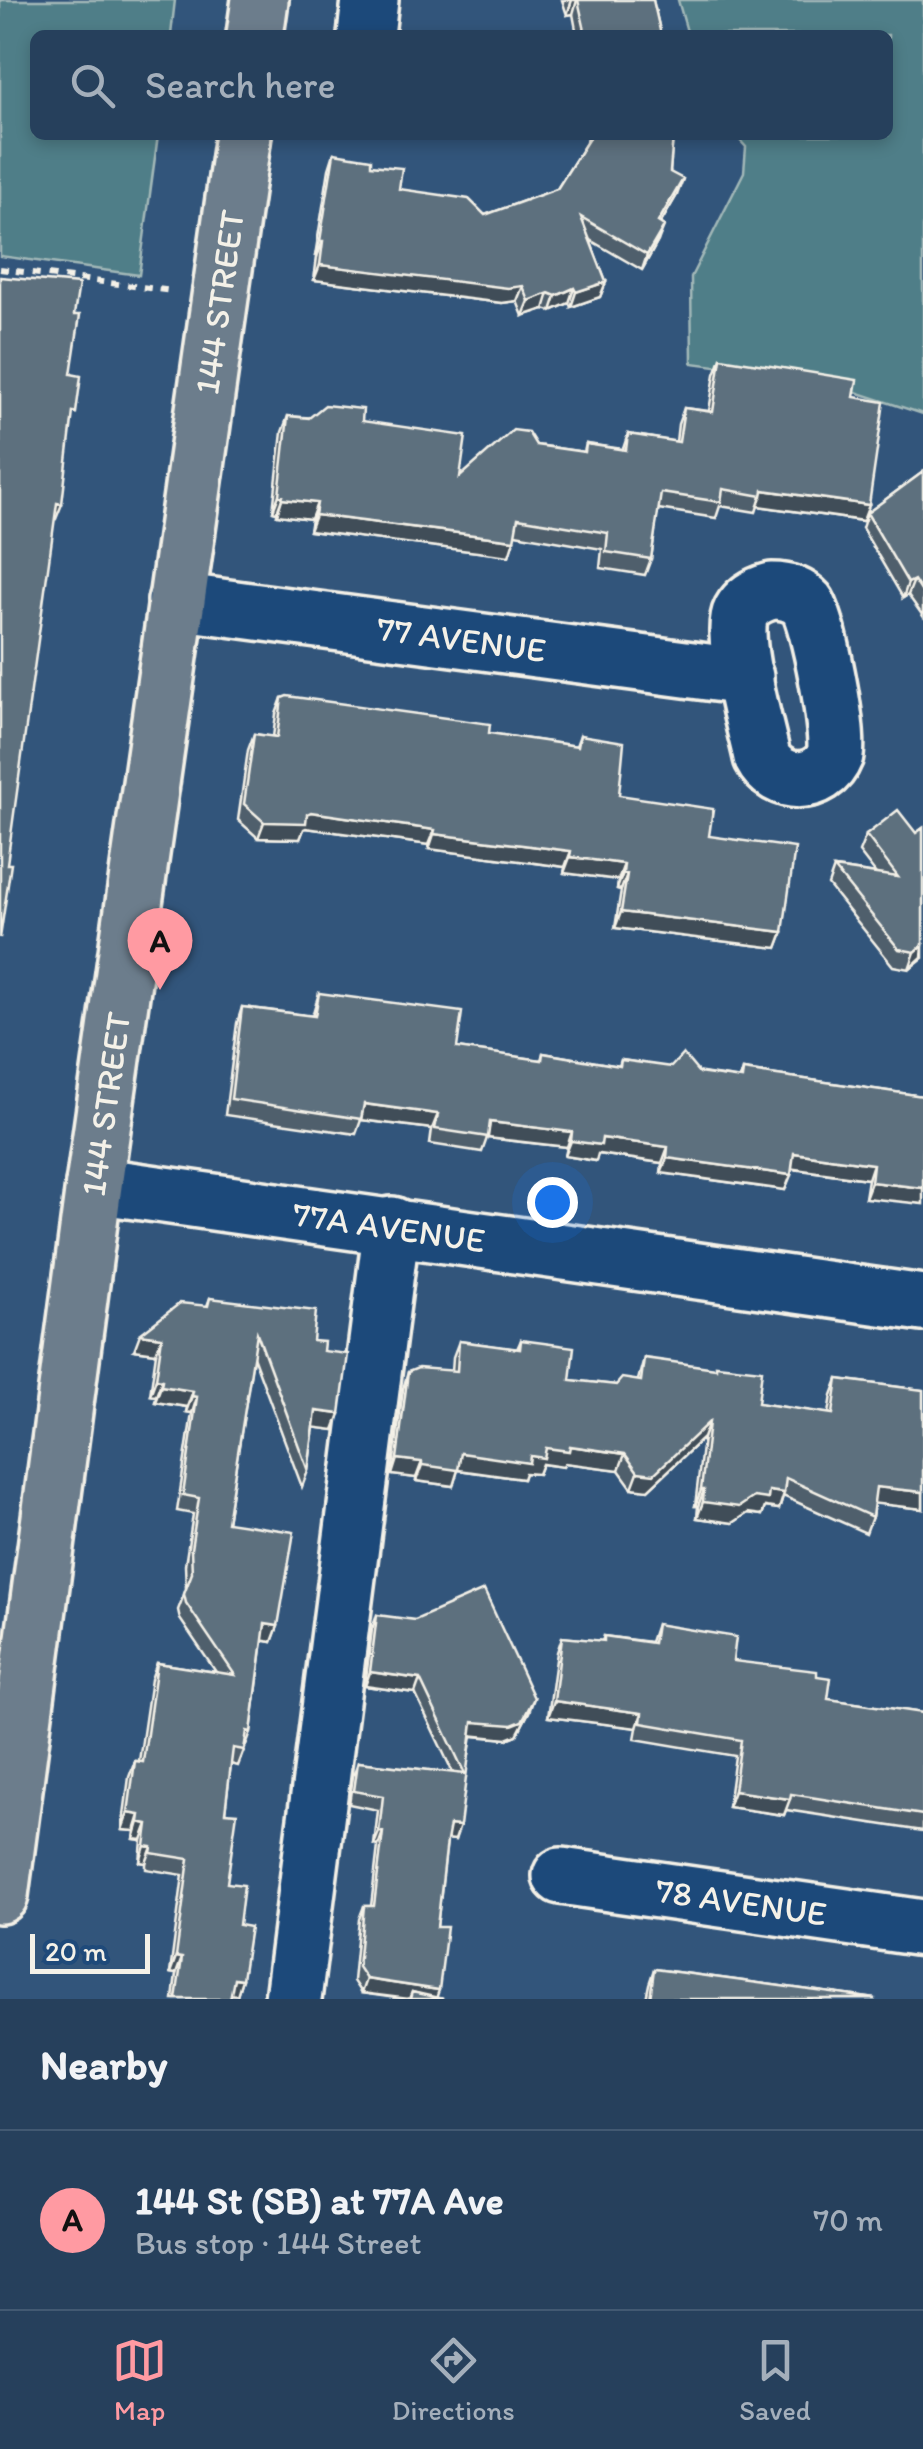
<!DOCTYPE html>
<meta charset="utf-8">
<style>
body{margin:0;font-family:Itim,sans-serif;background:#324b65;color:#f1f3f6}
.scale{position:absolute;left:30px;bottom:25px;width:120px;box-sizing:border-box;padding-left:10px;border:5px solid #f4f1e8;border-top:0;font-size:28px;line-height:35px;white-space:nowrap;color:#f4f1e8;-webkit-text-stroke:8px #1f4a7a;paint-order:stroke}
.you{position:absolute;left:552px;top:1202px;width:35px;height:35px;margin:-25px;border:8px solid #fff;border-radius:50%;background:#1a73e8;box-shadow:0 0 0 15px #1a73e833}
.badge{display:grid;place-items:center;width:65px;height:65px;border-radius:50%;background:#ff9aa2;color:#111;font-size:32px;font-weight:700}
.pin{position:absolute;translate:-50% -82px;filter:drop-shadow(0 2px 5px #0008)}
.pin::after{content:'';position:absolute;top:52px;width:35px;height:30px;background:inherit;clip-path:polygon(0 0,100% 0,50% 100%)}
.list{margin:0;padding:0;list-style:none}
h2{display:flex;justify-content:space-between;align-items:center;height:130px;margin:0;padding:0 40px;font-size:42px}
h2 small{font-size:32px;font-weight:400;color:#a4afbb}
.list li{display:grid;grid-template-columns:65px 1fr auto;gap:30px;align-items:center;box-sizing:border-box;height:180px;padding:0 40px;border-top:2px solid #425972}
.list b{display:block;font-size:38px;white-space:nowrap}
.list p{margin:0;font-size:32px;white-space:nowrap;color:#a4afbb}
.list em{font-size:32px;font-style:normal;color:#a4afbb}
.icon{flex:none;width:55px;height:55px;fill:none;stroke:currentColor;stroke-width:2;stroke-linecap:round;stroke-linejoin:round}
.map{position:relative;flex:none;width:923px;height:1999px;overflow:hidden}
.search{position:absolute;background:#26405c;box-shadow:0 5px 15px #0003;left:30px;right:30px;top:30px;height:110px;display:flex;align-items:center;gap:25px;box-sizing:border-box;padding:0 35px;border-radius:15px;color:#a4afbb;font-size:38px}
.sheet{height:310px;background:#26405c}
nav{display:flex;justify-content:space-around;align-items:center;box-sizing:border-box;height:140px;border-top:2px solid #425972;background:#26405c;font-size:28px;color:#a4afbb}
nav a{display:grid;justify-items:center;gap:5px}
nav .on{color:#ff9aa2}
.map>svg:first-child{display:block}
.green{fill:#507e88;stroke:#a2b8b8;stroke-width:2.5}
.lines{fill:none;stroke-linecap:round;stroke-linejoin:round}
.minor-casing{stroke:#f4f1e8;stroke-width:62}
.major-casing{stroke:#f4f1e8;stroke-width:62}
.path{stroke:#f4f1e8;stroke-width:6;stroke-dasharray:8 8;stroke-linecap:butt}
.minor{stroke:#1f4a7a;stroke-width:55}
.major{stroke:#6c7d8c;stroke-width:55}
.wall{fill:#505f6c;stroke:#f4f1e8;stroke-width:2.5}
.shaded-wall{fill:#414e58;stroke:#f4f1e8;stroke-width:2.5}
.building{fill:#5d6f7e;stroke:#f4f1e8;stroke-width:2.5}
.labels{text-anchor:middle;dominant-baseline:central;stroke-width:8;stroke-linejoin:round;paint-order:stroke}
.street-label{font-size:35px;fill:#f4f1e8;stroke:#1f4a7a}
</style>
<div class="map">
<svg width="923" height="1999" viewBox="0 0 923 1999">
<rect width="100%" height="100%" fill="#32557b"/>
<filter id="ink" filterUnits="userSpaceOnUse"><feTurbulence type="fractalNoise" baseFrequency=".01" numOctaves="2"/><feDisplacementMap in="SourceGraphic" scale="20" xChannelSelector="R" yChannelSelector="G"/><feConvolveMatrix kernelMatrix="1 2 1 2 8 2 1 2 1" color-interpolation-filters="sRGB"/></filter>
<g filter="url(#ink)">
<path class="green" d="M0 0H175L171 35H35V135H158L139 275 0 256Z
M678 0H923V414L816 379 692 363 691 277 744 172 746 147 735 135H888V35H688Z"/>
<g class="lines">
<defs>
<g id="minor">
<path d="M366 35 370 0"/>
<path d="M772 591C786 591 798 594 807 604 818 617 841 739 835 755 822 788 777 787 762 757 756 728 729 635 741 612 748 599 760 594 772 591Z"/>
<path id="s1" d="M176 601 745 677"/>
<path id="s2" d="M94 1185 923 1303"/>
<path id="s3" d="M561 1876 923 1928"/>
<path d="M293 1999 392 1225"/>
</g>
<g id="major">
<path d="M255 35 260 0"/>
<path id="s4" d="M0 1895 94 1185 243 135"/>
</g>
</defs>
<use href="#minor" class="minor-casing"/>
<use href="#major" class="major-casing"/>
<path class="path" d="M0 269 173 291"/>
<use href="#minor" class="minor"/>
<use href="#major" class="major"/>
</g>
<path class="wall" d="M562 0H653L661 35H577L573 14 567 15Z
M587 135H673L670 172 677 195 660 224 658 241 642 270 590 240 606 282 600 297 571 307 569 303 551 311 544 309 523 316 517 301 502 303 314 280 317 257 315 256 329 169 334 153 371 165 399 189 485 215 557 189 586 143Z
M721 358 854 397 869 505 863 521 758 506 756 512 720 506 716 518 658 509 651 559 645 575 600 568 602 549 515 534 509 556 309 531 311 519 277 515V512L273 511 282 432 288 416 362 421 460 477 536 445 584 452 586 444 623 449 628 434 676 442 678 424 684 408 709 411 715 374Z
M923 472V616L908 595 903 598 862 528 867 513Z
M282 698 489 733 576 746 580 735 619 795 709 836 783 932 777 948 615 928 621 890 617 889 618 880 564 873 565 867 429 849V845L306 828 304 829 300 839 258 838 238 820 248 750 254 734 273 737 276 714Z
M923 828V958L909 969 893 966 828 885 834 868 876 874 859 852 866 835 916 833Z
M319 993 457 1048 541 1060 543 1053 619 1066 621 1060 740 1079 743 1070 923 1096 865 1198 868 1179 792 1169 785 1190 661 1173 662 1163 598 1154 596 1161 565 1156 567 1147 487 1138 482 1152 430 1144 432 1129 361 1120 356 1134 225 1115 237 1023 242 1007 312 1016Z
M210 1298 313 1341 323 1351 334 1430 314 1427 308 1471 302 1487 253 1356 227 1522 278 1626 272 1642 263 1640 251 1732 238 1766 231 1764 225 1812 227 1883 239 1925 242 1979 237 1995 231 1994 230 1999H173L176 1974 170 1973 183 1875 146 1869V1863L140 1862 142 1840 134 1839 135 1831 122 1830 129 1777 135 1761H139L151 1679 157 1663 216 1672 180 1619 178 1610 186 1589 185 1565 193 1514 177 1511 192 1413 186 1412 187 1407 155 1402 156 1396 150 1395 156 1353 134 1350 207 1306Z
M521 1340 570 1380 616 1385 638 1380 644 1358 758 1403 829 1414 832 1395 838 1379 923 1390V1509L874 1503 872 1517 866 1533 783 1496 779 1509 765 1507 762 1515 748 1513 733 1523 697 1518 698 1506H695L703 1438 648 1490 632 1488 619 1470 565 1463 563 1467 542 1464 538 1474 525 1473 523 1479 458 1470 453 1486 416 1481V1478L392 1475 403 1389 408 1372 452 1371 453 1357 459 1341 517 1349Z
M377 1615 529 1712 517 1735 507 1739 472 1736 455 1840 447 1839 437 1927 436 1997 443 1999H403L361 1993 353 1981 359 1919 364 1906H371L378 1846 374 1845 378 1810 349 1804 353 1776 358 1762 453 1773 415 1693 365 1686 372 1629Z
M656 1624 733 1661 817 1676 828 1699 923 1713V1831L786 1810 784 1815 728 1807 735 1756 635 1739 637 1728 548 1717 557 1652 562 1637 602 1641 604 1636 650 1642Z
M654 1969 876 1999H646L649 1984Z"/>
<path class="shaded-wall" d="M572 0H577L573 14 567 15Z
M683 179 677 195 652 238 658 222Z
M664 226 658 241 642 270 647 255Z
M320 241H323L317 257 315 256Z
M320 265 523 286 517 301 502 303 314 280Z
M606 282 600 297 571 307 576 292Z
M574 288 569 303 551 311 556 296Z
M549 293 544 309 523 316 529 301Z
M763 490 869 505 863 521 758 506Z
M279 495 283 496 277 512 273 511Z
M282 499 317 503 311 519 277 515Z
M57 503 62 504 56 519 51 518Z
M315 515 514 540 509 556 309 531Z
M914 580 908 595 903 598 908 583Z
M311 812 435 830 429 845 306 828 304 829 300 839 258 838 264 822Z
M434 834 571 851 565 867 429 849Z
M570 857 624 864 618 880 564 873Z
M623 873 627 874 621 890 617 889Z
M621 912 783 932 777 948 615 928Z
M923 945 922 957 909 969 915 952Z
M364 1104 438 1114 432 1129 361 1120Z
M490 1122 572 1132 567 1147 487 1138Z
M602 1138 668 1147 662 1163 598 1154 596 1161 565 1156 571 1141Z
M794 1153 873 1164 868 1179 788 1168Z
M667 1158 791 1175 785 1190 661 1173Z
M871 1182 923 1188V1204L865 1198Z
M140 1334 162 1337 156 1353 134 1350Z
M156 1379 162 1380 156 1396 150 1395Z
M161 1386 193 1391 187 1407 155 1402Z
M192 1396 197 1397 192 1413 186 1412Z
M316 1411 340 1414 334 1430 310 1427Z
M709 1422 703 1438 648 1490 632 1488 638 1472Z
M570 1446 625 1454 619 1470 565 1463 563 1467 542 1464 538 1474 525 1473 523 1479 458 1470 453 1486 416 1481 422 1465 461 1453 530 1456 546 1448Z
M397 1459 422 1462 416 1478 392 1475Z
M876 1487 923 1492V1509L870 1503Z
M701 1490H704L698 1506H695Z
M769 1491 784 1493 779 1509 765 1507 762 1515 748 1513 733 1523 697 1518 703 1502 754 1497Z
M265 1624 278 1626 272 1642 259 1640Z
M370 1672 420 1679 415 1693 365 1686Z
M534 1698 529 1712 517 1735 507 1739 468 1735 473 1722Z
M554 1701 642 1713 637 1728 548 1717Z
M734 1791 790 1799 784 1815 728 1807Z
M128 1813 140 1815 135 1831 122 1830Z
M139 1822 148 1824 142 1840 134 1839Z
M450 1825 460 1826 455 1840 445 1839Z
M379 1832H383L378 1846 374 1845Z
M145 1846 152 1847 146 1863 140 1862Z
M176 1957 182 1958 176 1974 170 1973Z
M234 1978 242 1979 237 1995 228 1994Z
M366 1979 439 1990 436 1999 412 1992 409 1999 361 1993Z"/>
<path class="building" d="M578 0H653L661 35H586Z
M591 135H673L670 172 683 179 658 222 664 226 647 255 581 217 606 282 576 292 574 288 556 296 549 293 529 301 523 286 508 288 320 265 323 241H320L334 153 371 159V165L402 168 399 189 469 199 485 215 557 189Z
M0 277 79 284 74 315H80L71 374 81 376 76 413 73 412 62 504 57 503 7 864H11L0 938Z
M721 358 857 380 854 397 884 402 869 505 763 490 762 496 723 489 721 502 661 493 651 559 606 552 608 533 518 518 514 540 315 515 317 503 282 499 283 496 279 495 288 416 309 418 325 405 363 409 362 421 466 436 460 477 513 430 528 432 536 445 585 452 586 444 626 450 628 434 679 442 684 408 713 412Z
M923 472V594L914 580 908 583 867 513Z
M287 696 490 724 489 733 578 746 580 735 624 742 619 795 713 809 709 836 795 848 783 932 621 912 627 874 623 873 624 864 570 857 571 851 434 834 435 830 311 812 307 814 306 823 264 822 244 804 254 734 277 737 282 698Z
M898 810 916 833 923 828V945L915 952 899 949 834 868 898 877 866 835Z
M319 993 462 1012 457 1048 542 1060 543 1053 620 1066 621 1060 671 1067 683 1054 699 1073 742 1079 743 1070 923 1096V1188L871 1182 873 1164 794 1153 791 1175 667 1158 668 1147 602 1138 601 1145 571 1141 572 1132 490 1122 488 1137 435 1129 438 1114 364 1104 361 1119 231 1099 242 1007 315 1016Z
M210 1298 316 1311 313 1341 324 1342 323 1351 348 1354 340 1414 316 1411 308 1471 257 1333 227 1522 294 1532 278 1626 265 1624 251 1732 247 1731 244 1750 233 1748 225 1812 237 1813 227 1883 244 1885 239 1925 250 1927 242 1979 234 1978 230 1999H176L182 1958 176 1957 189 1859 151 1853 152 1847 145 1846 148 1824 139 1822 140 1815 128 1813 135 1761 143 1762 157 1663 235 1675 186 1603 184 1594 192 1573 191 1549 199 1498 183 1495 197 1397 192 1396 193 1391 161 1386 162 1380 156 1379 162 1337 140 1334 180 1303 208 1306Z
M521 1340 574 1347 570 1380 616 1385 622 1378 641 1381 644 1358 716 1368V1365L762 1370 758 1403 833 1414 838 1379 923 1390V1492L876 1487 872 1517 786 1478 784 1493 769 1491 768 1499 754 1497 739 1507 703 1502 704 1490H701L709 1422 654 1474 638 1472 625 1454 570 1446 569 1451 546 1448 544 1458 530 1456 529 1463 461 1453 458 1470 422 1465V1462L397 1459 408 1372 418 1368 457 1371 459 1341 520 1349Z
M484 1590 534 1698 522 1721 512 1725 473 1722 460 1826 450 1825 447 1841 437 1927H447L439 1990 366 1979 358 1967 364 1906H374L383 1832H379L383 1796 354 1791 358 1762 465 1774 420 1679 370 1672 377 1615 415 1620Z
M656 1624 736 1637 733 1661 817 1671V1676L831 1678 828 1699 923 1713V1815L791 1794 790 1799 734 1791 741 1740 641 1723 642 1713 554 1701 562 1637 604 1641V1636L653 1643Z
M654 1969 876 1999H650Z
M412 1992 443 1999H410Z"/>
</g>
<g class="labels">
<g class="street-label">
<text stroke="none"><textPath href="#s4" startOffset="1608">144 STREET</textPath></text>
<text stroke="none"><textPath href="#s1" startOffset="288">77 AVENUE</textPath></text>
<text stroke="none"><textPath href="#s4" startOffset="798">144 STREET</textPath></text>
<text stroke="none"><textPath href="#s2" startOffset="298">77A AVENUE</textPath></text>
<text stroke="none"><textPath href="#s3" startOffset="182">78 AVENUE</textPath></text>
</g>
</g>
</svg>
<div class="scale">20 m</div>
<div class="you"></div>
<div class="pin badge" style="left:160px;top:990px">A</div>
<div class="search"><svg class="icon" aria-label="search" viewBox="0 0 24 24"><circle cx="10" cy="10" r="6"/><path d="M15 15l6 6"/></svg>Search here</div>
</div>
<section class="sheet">
<h2>Nearby<small></small></h2>
<ul class="list">
<li><span class="badge">A</span><div><b>144 St (SB) at 77A Ave</b><p>Bus stop · 144 Street</p></div><em>70 m</em></li>
</ul>
</section>
<nav>
<a class="on"><svg class="icon" aria-label="map" viewBox="0 0 24 24"><path d="M3 6l6-2 6 2 6-2v14l-6 2-6-2-6 2zM9 4v14M15 6v14"/></svg>Map</a>
<a><svg class="icon" aria-label="directions" viewBox="0 0 24 24"><path d="M12 3l9 9-9 9-9-9zM9 14v-3h6M13 9l2 2-2 2"/></svg>Directions</a>
<a><svg class="icon" aria-label="saved" viewBox="0 0 24 24"><path d="M7 4h10v16l-5-4-5 4z"/></svg>Saved</a>
</nav>
